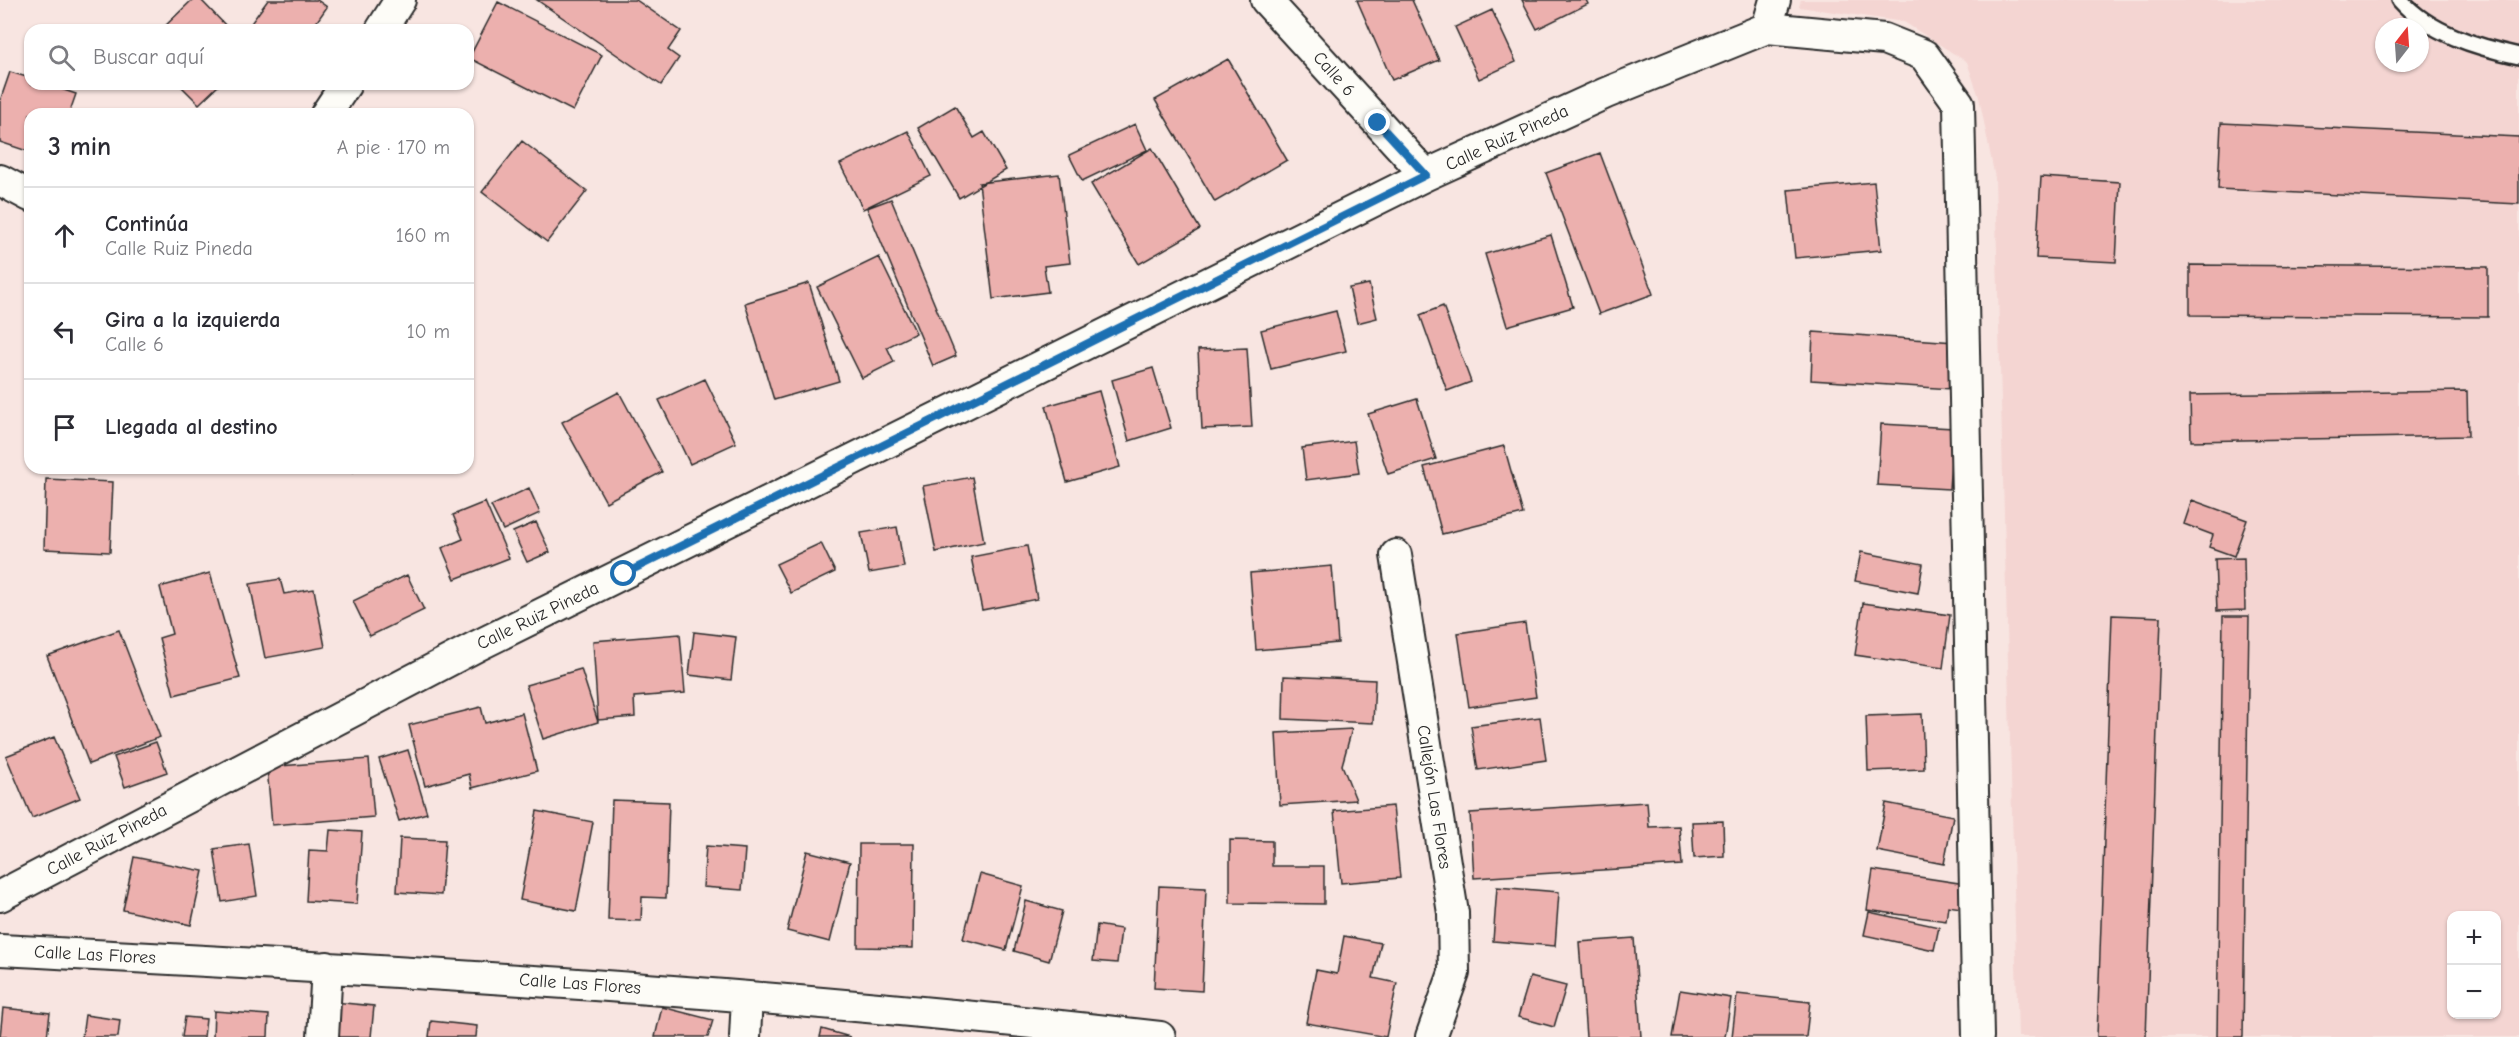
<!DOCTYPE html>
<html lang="es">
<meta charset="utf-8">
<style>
body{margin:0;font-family:"Comic Neue",sans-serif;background:#f7f7f7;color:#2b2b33}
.controls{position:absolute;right:18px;bottom:18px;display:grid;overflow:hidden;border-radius:12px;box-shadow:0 2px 4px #0004}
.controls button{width:54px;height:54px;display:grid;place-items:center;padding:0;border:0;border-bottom:2px solid #e1e1e2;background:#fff;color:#2b2b33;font:30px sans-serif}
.compass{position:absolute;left:2375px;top:18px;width:54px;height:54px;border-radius:50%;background:#fff;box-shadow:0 2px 4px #0004;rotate:17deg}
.stop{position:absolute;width:18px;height:18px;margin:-14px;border:4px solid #1f6fb2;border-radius:50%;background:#fff}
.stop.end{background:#1f6fb2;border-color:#fff;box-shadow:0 2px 6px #0008}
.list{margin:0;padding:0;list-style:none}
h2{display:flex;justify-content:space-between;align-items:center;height:78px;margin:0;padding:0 24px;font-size:26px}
h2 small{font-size:20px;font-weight:400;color:#7c7c81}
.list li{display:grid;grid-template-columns:39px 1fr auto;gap:18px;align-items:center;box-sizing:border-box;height:96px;padding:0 24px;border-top:2px solid #e1e1e2}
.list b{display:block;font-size:22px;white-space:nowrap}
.list p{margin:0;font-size:20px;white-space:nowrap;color:#7c7c81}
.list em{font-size:20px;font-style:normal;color:#7c7c81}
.icon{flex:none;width:33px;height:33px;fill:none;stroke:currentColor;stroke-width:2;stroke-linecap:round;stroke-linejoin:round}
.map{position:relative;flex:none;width:2519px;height:1037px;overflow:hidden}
.search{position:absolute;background:#fff;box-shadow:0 2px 4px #0004;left:24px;top:24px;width:450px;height:66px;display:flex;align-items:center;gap:15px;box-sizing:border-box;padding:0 21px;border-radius:18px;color:#7c7c81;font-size:22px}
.panel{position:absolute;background:#fff;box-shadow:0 2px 4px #0004;left:24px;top:108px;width:450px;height:366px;border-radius:18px}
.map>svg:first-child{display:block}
.built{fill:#f4d5d2;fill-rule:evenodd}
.building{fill:#ecb0ae;stroke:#2b2b2b;stroke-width:1.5}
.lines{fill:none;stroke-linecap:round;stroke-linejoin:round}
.service-casing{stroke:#2b2b2b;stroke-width:20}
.minor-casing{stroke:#2b2b2b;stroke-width:34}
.service{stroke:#fdfcf7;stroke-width:15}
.minor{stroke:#fdfcf7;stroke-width:30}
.route{stroke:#1f6fb2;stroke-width:8}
.labels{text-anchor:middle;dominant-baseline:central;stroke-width:6;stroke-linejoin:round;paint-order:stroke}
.street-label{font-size:18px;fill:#2b2b2b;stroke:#fdfcf7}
</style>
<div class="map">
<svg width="2519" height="1037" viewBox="0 0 2519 1037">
<rect width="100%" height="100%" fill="#f8e5e1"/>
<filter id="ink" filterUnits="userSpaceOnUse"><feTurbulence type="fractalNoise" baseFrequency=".0167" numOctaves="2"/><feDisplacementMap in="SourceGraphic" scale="12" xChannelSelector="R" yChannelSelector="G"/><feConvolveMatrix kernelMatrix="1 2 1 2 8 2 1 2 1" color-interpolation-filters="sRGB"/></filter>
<g filter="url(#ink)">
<path class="built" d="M1801 0H2519V1037H2018L1995 178 1979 97 1967 62 1904 22 1799 7ZM2384 27H2420V63H2384ZM2452 916H2496V1014H2452Z"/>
<path class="building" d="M192 0H201L230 30H161Z
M268 0H317L327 7 311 30H254L249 26Z
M537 0H636L681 31 668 50 679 58 661 85Z
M1357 0H1412L1439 60 1392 80Z
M1522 0H1586L1588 4 1537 29Z
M498 2 602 55 573 111 469 58Z
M1492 10 1516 62 1479 79 1455 27Z
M1228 59 1287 160 1215 202 1155 100Z
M10 72 30 78V84H46L76 94 69 114H30V152L0 142V101Z
M179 84H220L199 104Z
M955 106 974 138 984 132 1006 170 959 198 918 128Z
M2221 123 2519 137V204L2218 189Z
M1135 124 1147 150 1082 181 1069 155Z
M908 131 931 176 863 209 840 164Z
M522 141 587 191 547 242 482 192Z
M1152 148 1200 229 1139 264 1091 184Z
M1600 153 1653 294 1599 314 1546 173Z
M1059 174 1070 263 1044 266 1048 292 993 299 979 183Z
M2041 177 2120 182 2116 262 2036 258Z
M1874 182 1881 250 1795 258 1788 190Z
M891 199 956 356 933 366 867 208Z
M1551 235 1573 307 1507 326 1485 254Z
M879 257 916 333 887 347 894 362 862 378 817 287Z
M2190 265 2488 267V317L2190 315Z
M809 283 839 381 774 400 745 303Z
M1369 284 1377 318 1357 323 1349 288Z
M1443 306 1471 382 1447 391 1420 315Z
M1336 311 1346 351 1271 369 1261 330Z
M1813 332 1955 342 1952 389 1811 380Z
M1247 348 1252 427 1202 429 1198 350Z
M1153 368 1171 428 1129 441 1112 380Z
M705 379 736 443 690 464 659 400Z
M1099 391 1120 467 1067 482 1046 406Z
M2467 391 2468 436 2191 441 2190 395Z
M619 392 662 472 606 502 562 422Z
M1417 399 1436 459 1388 474 1368 414Z
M1881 424 1953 428 1949 489 1877 485Z
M1354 441 1359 473 1306 480 1302 448Z
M1504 446 1523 514 1442 534 1424 467Z
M278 468H353V472Z
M972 477 984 542 936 552 923 486Z
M46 479 113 482 110 552 44 549Z
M529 488 540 513 503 530 491 506Z
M2192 500 2247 520 2234 556 2209 547 2213 535 2184 524Z
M485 502 509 558 455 579 442 548 463 539 453 515Z
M536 522 550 552 527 562 513 532Z
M897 527 904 567 869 573 861 533Z
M821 543 835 572 791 593 776 564Z
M1027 546 1037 599 982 610 971 557Z
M1861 552 1923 564 1918 593 1855 581Z
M2244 558 2245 610 2217 611 2215 559Z
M1332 566 1338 643 1256 650 1250 573Z
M210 573 240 678 174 695 159 638 172 634 160 587Z
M407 575 424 610 370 636 353 601Z
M280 579 284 594 314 589 325 647 265 658 250 584Z
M1863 603 1950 615 1943 668 1855 655Z
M2112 615 2161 617 2146 1037H2097Z
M2223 616H2249L2243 1037H2217Z
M1525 623 1536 697 1469 707 1458 633Z
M119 630 160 737 89 764 47 656Z
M694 632 736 637 731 680 689 675Z
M680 634 685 693 634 697 635 717 598 720 593 641Z
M581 669 598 722 543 739 526 685Z
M1284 676 1375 680 1373 723 1283 719Z
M481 707 485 723 522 713 537 771 472 788 469 774 425 786 409 725Z
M1922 714 1924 769 1868 771 1866 716Z
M1540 717 1546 760 1478 770 1471 726Z
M1352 729 1342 765 1356 800 1280 805 1276 733Z
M54 737 80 798 32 818 6 756Z
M156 742 167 772 125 787 114 757Z
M408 750 427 813 399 821 379 759Z
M369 759 374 817 272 825 267 767Z
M612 800 669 802 666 898 642 897 641 921 608 920Z
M1647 802 1649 827 1679 826 1682 865 1474 878 1470 813Z
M1886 803 1953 816 1944 864 1877 851Z
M1393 806 1400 878 1341 883 1334 811Z
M537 811 593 822 576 911 520 900Z
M1723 821 1724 856 1694 858 1692 822Z
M330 830 362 832 357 904 306 901 309 850 328 851Z
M400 838 445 840 441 895 397 892Z
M1230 840 1272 841V866H1324V904L1230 903Z
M249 844 257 896 222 902 214 849Z
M859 844H914L913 948 858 947Z
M706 846 745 849 742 890 703 887Z
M807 851 850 862 830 942 787 931Z
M134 857 203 871 191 925 123 910Z
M1873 870 1965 884 1961 908 1948 906 1946 921 1867 910Z
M980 874 1023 886 1006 950 963 939Z
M1159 886 1206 888 1202 991 1154 988Z
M1497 887 1559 892 1555 946 1493 941Z
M1026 901 1062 911 1049 961 1014 951Z
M1869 912 1939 927 1934 950 1864 935Z
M1097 925 1121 929 1117 963 1093 961Z
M1344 936 1381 943 1373 978 1397 983 1386 1037 1306 1023 1316 970 1337 974Z
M1634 938 1641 1037H1586L1579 942Z
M1530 977 1566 986 1554 1027 1518 1017Z
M1680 990 1731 998 1725 1037H1672Z
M1737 994 1810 1002 1806 1037H1732Z
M334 1002 374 1006 371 1037H331Z
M662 1007 713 1020 708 1037H655Z
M3 1008 50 1013 47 1037H0Z
M214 1011 269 1015 268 1037H213Z
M85 1015 120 1020 118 1037H82Z
M185 1017 206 1019 204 1037H182Z
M431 1021 477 1026 476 1037H429Z
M822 1029 850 1037H820Z"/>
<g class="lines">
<defs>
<path id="service" d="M2400 0C2429 33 2477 47 2519 56"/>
<path id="minor" d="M1266 0 1426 175
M1767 28 1775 0
M381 30 400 0
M326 114 346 84
M0 180 30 196
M1396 555 1453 913 1454 973 1431 1037
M0 896 477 646 1426 175 1606 93 1767 28 1884 39 1924 55 1959 104 1978 1037
M0 950C387 970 774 992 1160 1037
M323 1037 327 967
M745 1037 747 997"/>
</defs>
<use href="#service" class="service-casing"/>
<use href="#minor" class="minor-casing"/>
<use href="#service" class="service"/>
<use href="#minor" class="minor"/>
</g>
</g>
<g class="lines" filter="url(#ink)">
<path class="route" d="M624 574 1426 175 1378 123"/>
</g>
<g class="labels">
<g class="street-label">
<text transform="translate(1334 74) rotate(48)">Calle 6</text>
<text transform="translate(1507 138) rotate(-25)">Calle Ruiz Pineda</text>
<text transform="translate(538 616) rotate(-26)">Calle Ruiz Pineda</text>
<text transform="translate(1434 797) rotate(81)">Callejón Las Flores</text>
<text transform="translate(107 840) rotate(-28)">Calle Ruiz Pineda</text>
<text transform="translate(95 955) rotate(3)">Calle Las Flores</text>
<text transform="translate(580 984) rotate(4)">Calle Las Flores</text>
</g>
</g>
</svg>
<div class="controls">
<button>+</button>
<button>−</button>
</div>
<svg class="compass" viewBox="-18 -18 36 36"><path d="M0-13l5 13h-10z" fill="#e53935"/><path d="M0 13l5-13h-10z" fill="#7c7c81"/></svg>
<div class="stop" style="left:624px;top:574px"></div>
<div class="stop end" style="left:1378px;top:123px"></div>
<div class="search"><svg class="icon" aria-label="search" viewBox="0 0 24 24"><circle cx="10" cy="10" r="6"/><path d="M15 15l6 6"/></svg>Buscar aquí</div>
<section class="panel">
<h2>3 min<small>A pie · 170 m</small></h2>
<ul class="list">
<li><svg class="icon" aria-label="ahead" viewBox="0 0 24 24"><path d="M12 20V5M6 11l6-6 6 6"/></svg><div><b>Continúa</b><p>Calle Ruiz Pineda</p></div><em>160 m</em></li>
<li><svg class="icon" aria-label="left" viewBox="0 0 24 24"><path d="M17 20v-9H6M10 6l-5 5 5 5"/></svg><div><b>Gira a la izquierda</b><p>Calle 6</p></div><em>10 m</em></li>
<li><svg class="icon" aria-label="arrive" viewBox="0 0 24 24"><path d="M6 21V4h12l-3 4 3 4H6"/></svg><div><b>Llegada al destino</b></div></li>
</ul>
</section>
</div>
